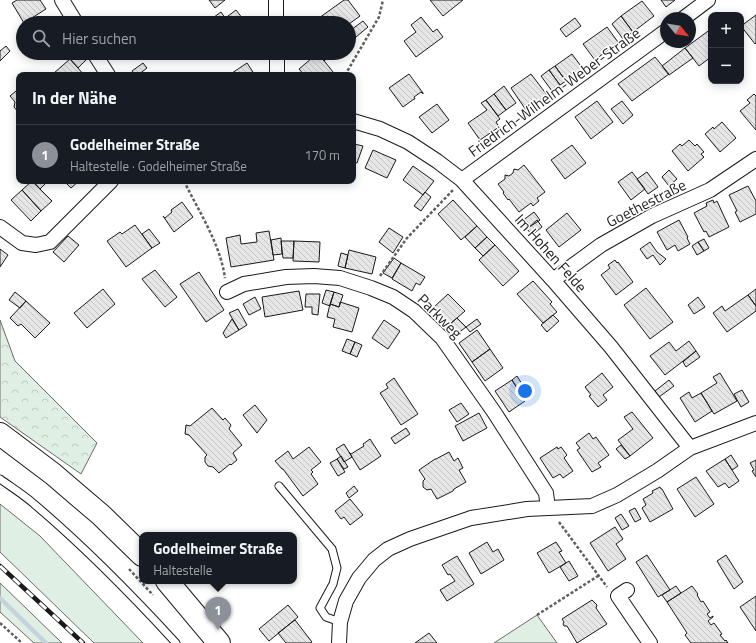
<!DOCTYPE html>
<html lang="de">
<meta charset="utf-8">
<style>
body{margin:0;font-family:"Titillium Web",sans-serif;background:#20242c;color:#f1f3f6}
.controls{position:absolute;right:12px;top:12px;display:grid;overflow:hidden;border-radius:8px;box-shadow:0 2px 10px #0003}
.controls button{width:36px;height:36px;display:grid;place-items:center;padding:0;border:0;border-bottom:1px solid #363941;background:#171b24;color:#f1f3f6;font:20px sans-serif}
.compass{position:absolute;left:660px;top:12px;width:36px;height:36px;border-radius:50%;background:#171b24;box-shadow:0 2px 10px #0003;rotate:120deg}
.you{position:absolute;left:525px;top:391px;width:14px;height:14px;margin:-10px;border:3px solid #fff;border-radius:50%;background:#1a73e8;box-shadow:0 0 0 6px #1a73e833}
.badge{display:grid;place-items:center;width:26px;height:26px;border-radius:50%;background:#8c9099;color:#fff;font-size:13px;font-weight:700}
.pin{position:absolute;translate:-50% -33px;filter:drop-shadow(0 1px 2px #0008)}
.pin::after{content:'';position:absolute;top:21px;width:14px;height:12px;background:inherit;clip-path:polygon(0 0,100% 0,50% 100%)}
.popup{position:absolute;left:139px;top:532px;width:158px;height:52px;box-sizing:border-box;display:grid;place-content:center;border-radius:8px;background:#171b24;filter:drop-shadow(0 1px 3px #0005);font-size:13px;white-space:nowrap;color:#9ea1a6}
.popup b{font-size:15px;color:#f1f3f6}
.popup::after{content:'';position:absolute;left:50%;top:100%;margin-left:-8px;border:8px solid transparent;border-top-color:#171b24}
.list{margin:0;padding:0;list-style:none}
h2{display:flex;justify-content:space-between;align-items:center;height:52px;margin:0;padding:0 16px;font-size:17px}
h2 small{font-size:13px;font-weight:400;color:#9ea1a6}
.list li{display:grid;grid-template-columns:26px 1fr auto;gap:12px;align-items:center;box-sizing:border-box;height:60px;padding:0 16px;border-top:1px solid #363941}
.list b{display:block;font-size:15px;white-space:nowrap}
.list p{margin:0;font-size:13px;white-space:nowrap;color:#9ea1a6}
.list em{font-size:13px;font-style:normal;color:#9ea1a6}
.icon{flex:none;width:22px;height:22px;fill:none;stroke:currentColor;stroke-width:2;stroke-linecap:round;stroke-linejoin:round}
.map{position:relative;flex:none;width:756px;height:643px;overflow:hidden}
.search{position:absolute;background:#171b24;box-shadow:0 2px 10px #0003;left:16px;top:16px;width:340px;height:44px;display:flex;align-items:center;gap:10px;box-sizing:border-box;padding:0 14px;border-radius:22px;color:#9ea1a6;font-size:15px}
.panel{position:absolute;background:#171b24;box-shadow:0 2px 10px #0003;left:16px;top:72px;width:340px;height:112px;border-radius:8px}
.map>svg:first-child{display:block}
.green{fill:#e0efe3;stroke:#6a6a6a}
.forest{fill:url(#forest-crowns);stroke:#6a6a6a}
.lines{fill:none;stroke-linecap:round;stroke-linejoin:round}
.stream{stroke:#c6d2dc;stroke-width:4.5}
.building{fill:url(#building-back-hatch);stroke:#1a1a1a}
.service-casing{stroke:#1a1a1a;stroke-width:9}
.minor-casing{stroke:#1a1a1a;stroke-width:16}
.primary-casing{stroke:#1a1a1a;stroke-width:24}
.path{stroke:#5f5f5f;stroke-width:2.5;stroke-dasharray:3 2;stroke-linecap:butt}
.service{stroke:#fff;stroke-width:7}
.minor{stroke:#fff;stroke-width:14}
.primary{stroke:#fff;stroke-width:22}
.rail-casing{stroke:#1a1a1a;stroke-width:4.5}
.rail{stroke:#fff;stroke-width:3;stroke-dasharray:9;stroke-linecap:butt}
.labels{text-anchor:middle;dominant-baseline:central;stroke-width:3;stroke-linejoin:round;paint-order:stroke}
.street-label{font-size:15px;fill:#1a1a1a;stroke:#fff}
</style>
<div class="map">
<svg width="756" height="643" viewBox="0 0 756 643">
<defs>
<pattern id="forest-crowns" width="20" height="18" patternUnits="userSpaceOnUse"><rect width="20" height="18" fill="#e0efe3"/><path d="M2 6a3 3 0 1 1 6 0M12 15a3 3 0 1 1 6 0" fill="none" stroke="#c0ccc2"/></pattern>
<pattern id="building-back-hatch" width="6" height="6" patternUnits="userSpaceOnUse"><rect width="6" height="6" fill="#e6e6e6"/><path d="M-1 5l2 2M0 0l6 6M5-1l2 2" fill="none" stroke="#c5c5c5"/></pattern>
</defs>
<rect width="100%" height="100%" fill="#fff"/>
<path class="green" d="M0 504 40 536 143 643H94L0 552Z
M0 583 62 643H34L0 612Z
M537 615 557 643H494Z"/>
<path class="forest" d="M0 320 15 361 97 443 81 474 0 417Z"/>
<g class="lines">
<path class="stream" d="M0 598 46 643"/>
</g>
<path class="building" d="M17 0H40L46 9 24 23 12 3Z
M209 0H225L215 8Z
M344 0H348L360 16 349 24 323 23 319 18Z
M430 0H463L443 16Z
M661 0H675L666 7Z
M642 1 654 16 633 32 621 16Z
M236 10 246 23H220V22Z
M221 12 225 18 218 23H212L210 20Z
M756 15V43L755 44 741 26Z
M621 16 633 32 623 39 612 24Z
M421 17 433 32 437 29 443 37 416 57 404 41 416 32 411 25Z
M575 18 581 26 566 37 560 29Z
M363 21 368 27 356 37 351 30Z
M349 27 356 37 349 42Z
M607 27 618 42 595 60 583 44Z
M711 29V57L699 66 685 48Z
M6 46 10 51 0 61V51Z
M685 48 693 58 669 75 662 66Z
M76 53H82L86 60 78 68 70 59Z
M318 53H333L324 61Z
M318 53 333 72 329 75H304L299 69Z
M572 54 583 69 566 81 555 66Z
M655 57 669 74 632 101 618 84Z
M70 59 78 68 84 75H56L54 73Z
M143 63 147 68 138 75H135L132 71Z
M247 63 255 75H229Z
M555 66 566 81 560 85 549 70Z
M549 70 560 85 552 91 541 76Z
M409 74 423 93V94L421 92 414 97 415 99H414L403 107 389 88Z
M531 74 547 95 526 110 511 88Z
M504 86 516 103 506 110 494 94Z
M16 91 17 93 19 92V113L14 107 15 102 10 96Z
M494 94 506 110 498 116 486 100Z
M754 94 756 96V130L740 111 750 103 747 100Z
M486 100 500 119 496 122 499 127 480 140 468 123 487 110 481 103Z
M597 101 613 122 591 139 575 117Z
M622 101 633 115 623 124 611 109Z
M437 104 449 120 432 133 419 117Z
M722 122 736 138 720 152 705 134 713 127 714 129Z
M689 140 695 146 697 144 704 152 701 154 704 157 688 171 672 151 680 144 682 146Z
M354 144 363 146 357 163 353 162Z
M572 145 586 163 565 179 551 160Z
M373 150 396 160 387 178 365 168Z
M524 165 545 192 537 198 539 201 533 206 531 203 519 212 509 199 508 200 503 193 504 192 498 184 505 179V175L509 176 513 173 514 169 518 170Z
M413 166 434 181 423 195 403 180Z
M669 170 677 179 669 186 662 177Z
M632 172 645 189 631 200 618 182Z
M647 172 658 187 648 194 637 179Z
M32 181 52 201 41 211 22 190Z
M33 181H48L40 189Z
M64 181H79L71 188Z
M748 186 756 201V214L740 222 735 212 737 211 729 195Z
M22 190 41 211 31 221 11 200Z
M425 192 431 197 421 211 414 206Z
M453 200 477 226 461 240 438 214Z
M713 200 714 203 717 201 729 227 709 237 706 231 704 232 694 213 707 206 706 203Z
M182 202 193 217 174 232 163 216 165 218 172 212 171 210Z
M534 212 540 220 528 228 522 221Z
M567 213 581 230 559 247 546 230Z
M537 220 542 227 532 235 527 229Z
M679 220 688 237 687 238 690 244 678 251 675 245 667 250 657 232Z
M135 225 152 248 126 267 107 241 120 232 122 234Z
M477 226 487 237 475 248 465 237Z
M389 228 403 237 393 253 379 242Z
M149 229 160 243 152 248 142 234Z
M269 231 274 260 231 267 226 238 240 235 241 244 257 242 256 233Z
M68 236 79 245 64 262 53 252Z
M487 237 495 245 483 256 475 248Z
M281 238 282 254 273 255 271 240Z
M704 239 709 248 704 251 698 242Z
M281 241H294L293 258H283Z
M294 241 320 242 319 262 293 261Z
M650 242 657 252 666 259 660 265 653 255 647 259 640 249Z
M698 242 704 251 697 255 692 246Z
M495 245 519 271 503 286 479 260Z
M0 249 8 255 0 267Z
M349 250 376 257 372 274 345 268Z
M341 253 348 255 345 268 338 266Z
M394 258 401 263 392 278 383 273Z
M615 260 617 263 618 262 633 282 616 295 601 275 610 268 608 265Z
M401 263 425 277 420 285 416 283 412 291 392 279Z
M155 270 177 297 165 307 142 279Z
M199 272 224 310 206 322 180 284Z
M533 281 552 302 550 304 557 312 543 323 517 294Z
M646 288 673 322 650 339 624 305Z
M103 289 115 304 87 328 74 313Z
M756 289V306L748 295Z
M326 290 334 292 330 306 322 303Z
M299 291 303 310 265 317 262 297Z
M15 292 26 301 20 308 9 300Z
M334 292 343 295 339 307 330 304Z
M306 294H320L318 315 312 314V307H305Z
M448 294 465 311 449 325 433 308Z
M748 295 756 306V311L727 332 713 313 722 306 725 311Z
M255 297 261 309 249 315 243 304Z
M698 297 705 307 694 314 688 305Z
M26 301 50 323 35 338 21 324 18 326 10 318Z
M340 302 359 308 352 332 333 327 335 319 327 317 330 304 339 307Z
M238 309 247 325 239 330 229 313Z
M553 315 559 321 547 332 541 325Z
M457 318 466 327 457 334 449 325Z
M232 319 239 330 226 338 223 333Z
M477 319 481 324 470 332 466 327Z
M384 320 400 331 388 349 372 338Z
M477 330 490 349 472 362 459 343Z
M347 339 355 342 350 354 342 351Z
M689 341 696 351 665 375 650 356 669 342 676 351Z
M355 342 362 345 357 357 350 354Z
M490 349 503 368 485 381 472 362Z
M696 351 700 357 686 367 683 362 684 361Z
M602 373 613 387 603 395 607 400 598 407 589 396 591 395 585 387Z
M720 373 737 401 714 414 701 393 717 383 713 377Z
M517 376 522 384 517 388 512 380Z
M394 378 418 414 401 425 380 393 388 388 386 384Z
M512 380 525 401 509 412 495 391Z
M669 380 674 386 659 397 655 391Z
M742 390 749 402 741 407 734 394Z
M689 392 692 398 701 393 712 411 695 422 680 398Z
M461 403 469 414 457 422 449 410Z
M255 405 267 420 257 433 243 415Z
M212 408 223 420 225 418 231 425 229 429 242 445 233 453 237 460 231 465 230 464 219 473 213 467 208 466 205 462V457L207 455 189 435 185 434 186 425 190 426Z
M632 412 653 438 630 456 618 440 633 429 624 417Z
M479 413 487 428 463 441 455 426Z
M406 428 410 434 395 444 391 438Z
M589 433 593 439 596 437 609 455 598 463 601 467 592 472 577 450 580 448 576 443Z
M370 439 381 456 360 470 349 452 351 454 364 446 363 444Z
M344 444 352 457 344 462 336 449Z
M621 445 630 456 625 459 616 449Z
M309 447 321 462 311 470 313 472 311 474 318 484 303 496 283 469H282L275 461 288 451 293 459Z
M557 447 558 449 561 447 567 455 564 458 573 471 563 478 560 474 553 478 540 458Z
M449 452 454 461 458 458 463 468 459 470 466 482 454 489 453 491 437 499 431 489 427 490 423 487V481L425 479 419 470 435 459H436Z
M731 455 738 466 732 470 725 459Z
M341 456 348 467 344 469 337 459Z
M337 459 345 472 338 476 330 463Z
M725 459 739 481 729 488 725 483 718 487 706 471Z
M756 460V477L752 471 754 470 750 463Z
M696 477 714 504 695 517 677 489Z
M354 486 358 491 349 498 346 493Z
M660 487 661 489H662L673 509 650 522 642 508 646 505 643 499 653 493 652 491Z
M350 499 363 515 350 525 344 517 341 519 335 511Z
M635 508 641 519 635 522 629 511Z
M621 514 629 526 622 530 615 518Z
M615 527 623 539 616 544 626 559 608 571 590 543Z
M487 542 493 552 498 549 504 560 481 574 469 553Z
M556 542 562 551 559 552 566 563 549 573 537 553Z
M647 555 670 590 658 597 636 562Z
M726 555 743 582 734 589 717 561Z
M457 556 474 584 447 601 440 590 455 581 450 574 448 575 442 565Z
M569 561 578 576 569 581 560 567Z
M676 586 681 593 667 602 662 595Z
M692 586 698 594 697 595 701 602 703 601 710 612 707 614 710 618 713 616V617L708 621 711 625 714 623 722 634 720 635 725 641 726 640 728 643H691L685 635 687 633 667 602Z
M756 596V631L740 607Z
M592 600 597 605 596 608 607 624 577 643 567 626H564L563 624 564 622 562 619Z
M288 605 298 617 269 641 259 629Z
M295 620 312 642 310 643H286L278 633Z
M429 633 437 643H415Z"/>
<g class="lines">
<defs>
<path id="service" d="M0 479C11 487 24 495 34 504 85 547 131 594 176 643
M279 486 332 549 337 568 333 584 320 608 326 617 340 622"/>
<path id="minor" d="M62 0 76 23
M276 0V23
M684 18 708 0
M94 53 108 75
M277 53V75
M353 121 380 129 408 142 437 161 462 180 553 280 611 347 690 448
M462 180 666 31
M0 227 22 243 36 245 50 242 111 181
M553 280 601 245 652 216 710 190 756 159
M227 292 244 284 286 277 314 276 340 278 371 288 393 297 414 311 442 338 494 412 546 493 548 508
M627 590 618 596 650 643
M339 643 340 622 346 601 359 578 374 560 388 549 410 539 471 518 527 509 592 506 617 495 657 471 690 448 756 423"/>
<path id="primary" d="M0 434 53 474 101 515 142 555
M167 581 219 643"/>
</defs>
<use href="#service" class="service-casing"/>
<use href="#minor" class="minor-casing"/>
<use href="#primary" class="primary-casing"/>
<path class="path" d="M345 75 379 17 383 0
M184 181C199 212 220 243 225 278
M380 276 407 238 453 190
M559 522 607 587
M129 569 153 595
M537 615 598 576
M0 623 22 643"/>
<use href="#service" class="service"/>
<use href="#minor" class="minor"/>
<use href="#primary" class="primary"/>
<defs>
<path id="rail" d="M0 566 83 643"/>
</defs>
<use href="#rail" class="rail-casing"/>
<use href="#rail" class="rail"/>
</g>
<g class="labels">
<g class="street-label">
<text transform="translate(554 92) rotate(-36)">Friedrich-Wilhelm-Weber-Straße</text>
<text transform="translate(646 203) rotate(-27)">Goethestraße</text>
<text transform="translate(551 253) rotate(48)">Im Hohen Felde</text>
<text transform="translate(440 316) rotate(45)">Parkweg</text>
</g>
</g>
</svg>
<div class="controls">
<button>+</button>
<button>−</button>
</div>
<svg class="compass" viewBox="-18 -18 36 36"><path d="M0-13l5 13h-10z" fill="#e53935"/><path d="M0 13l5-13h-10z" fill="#9ea1a6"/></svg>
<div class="you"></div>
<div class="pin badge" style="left:218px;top:630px">1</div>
<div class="popup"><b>Godelheimer Straße</b>Haltestelle</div>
<div class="search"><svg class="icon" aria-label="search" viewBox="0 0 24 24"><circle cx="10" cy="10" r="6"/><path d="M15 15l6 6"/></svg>Hier suchen</div>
<section class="panel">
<h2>In der Nähe<small></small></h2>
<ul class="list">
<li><span class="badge">1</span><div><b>Godelheimer Straße</b><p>Haltestelle · Godelheimer Straße</p></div><em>170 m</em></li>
</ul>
</section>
</div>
